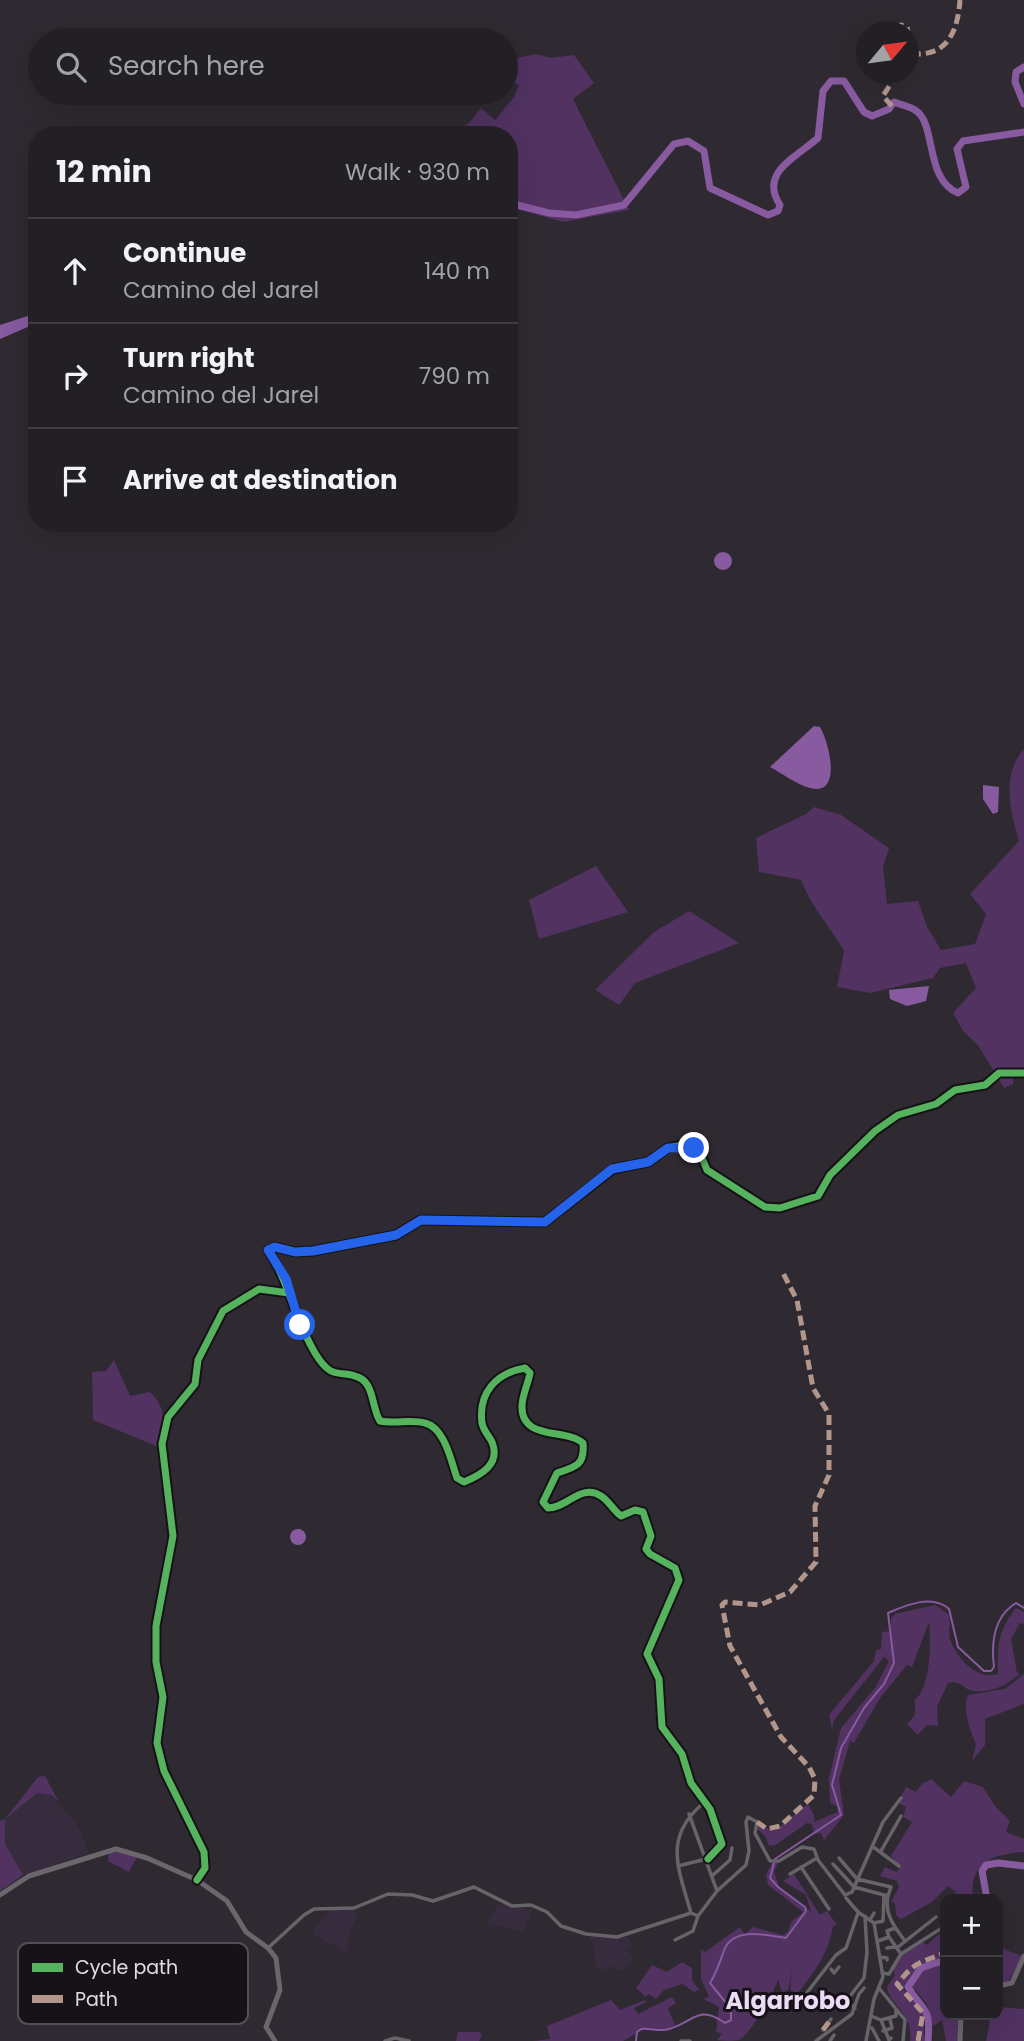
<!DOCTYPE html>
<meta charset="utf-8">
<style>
body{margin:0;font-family:Poppins,sans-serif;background:#2b282d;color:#f1f3f6}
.controls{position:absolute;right:21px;bottom:21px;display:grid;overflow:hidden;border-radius:14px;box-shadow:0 7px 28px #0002}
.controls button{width:63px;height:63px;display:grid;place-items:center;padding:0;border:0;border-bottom:2px solid #403e42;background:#232025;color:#f1f3f6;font:35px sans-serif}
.compass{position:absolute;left:856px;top:21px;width:63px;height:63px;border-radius:50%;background:#232025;box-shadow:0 7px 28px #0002;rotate:61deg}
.stop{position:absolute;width:21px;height:21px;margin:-16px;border:5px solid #2563eb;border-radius:50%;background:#fff}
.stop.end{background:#2563eb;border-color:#fff;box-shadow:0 2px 7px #0008}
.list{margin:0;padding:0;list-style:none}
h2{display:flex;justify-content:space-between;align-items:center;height:91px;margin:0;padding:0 28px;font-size:30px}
h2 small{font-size:23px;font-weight:400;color:#a3a3a7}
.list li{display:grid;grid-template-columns:46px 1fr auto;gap:21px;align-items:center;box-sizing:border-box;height:105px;padding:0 28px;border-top:2px solid #403e42}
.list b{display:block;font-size:26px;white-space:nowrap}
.list p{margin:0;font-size:23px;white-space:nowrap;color:#a3a3a7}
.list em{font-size:23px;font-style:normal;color:#a3a3a7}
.icon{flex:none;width:38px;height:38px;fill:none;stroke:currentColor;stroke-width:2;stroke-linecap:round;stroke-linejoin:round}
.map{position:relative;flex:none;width:1024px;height:2041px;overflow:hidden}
.search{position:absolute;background:#232025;box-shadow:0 7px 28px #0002;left:28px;top:28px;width:490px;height:77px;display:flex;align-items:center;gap:18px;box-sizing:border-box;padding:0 24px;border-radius:38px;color:#a3a3a7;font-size:26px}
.panel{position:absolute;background:#232025;box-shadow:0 7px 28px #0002;left:28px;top:126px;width:490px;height:406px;border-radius:28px}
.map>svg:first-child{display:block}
.built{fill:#372c3d}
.green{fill:#513261}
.water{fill:#885aa0}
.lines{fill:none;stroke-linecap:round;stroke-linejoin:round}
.stream{stroke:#885aa0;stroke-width:2}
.river{stroke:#885aa0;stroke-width:7}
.street{stroke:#666468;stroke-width:3.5}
.secondary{stroke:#6a666b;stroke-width:5}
.quiet{stroke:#b2968c;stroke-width:5;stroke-dasharray:10 5;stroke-linecap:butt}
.cycleway-casing{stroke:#161218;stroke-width:11}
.cycleway{stroke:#56b35d;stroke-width:7}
.route{stroke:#2563eb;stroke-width:9}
.labels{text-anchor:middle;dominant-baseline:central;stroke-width:6;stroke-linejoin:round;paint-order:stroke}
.quarter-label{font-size:24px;font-weight:bold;fill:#ecdbf6;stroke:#161218}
.key{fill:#161218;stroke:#534e55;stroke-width:2}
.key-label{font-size:19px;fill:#e1dbe4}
</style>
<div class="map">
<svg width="1024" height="2041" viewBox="0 0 1024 2041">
<rect width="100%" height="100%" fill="#2f2a31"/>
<path class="built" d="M37 1793 51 1795 78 1826 89 1853 23 1875 5 1844V1819Z
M498 1904 533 1909 524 1931 487 1924Z
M329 1910H355L357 1916 348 1936V1953L312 1934Z
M590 1937H628L632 1946 627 1950 634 1958 621 1972 610 1966 605 1972 603 1967 596 1968 593 1943Z"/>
<path class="green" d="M536 54 550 58 574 55 594 83 573 99 629 210 563 222 509 207V135H457V130L469 123 481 108 495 120 514 97 519 85 506 80V74L517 58Z
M1024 749V1072L1013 1075V1084L1004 1088 978 1045 963 1031 953 1013 976 988 966 963 940 968 933 978 870 993 837 987 844 951C830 926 811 907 801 880L759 872 756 838 806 814 814 807 841 815 889 848 883 867 887 904 918 901 927 927 941 950 975 944 986 914 970 894 1019 841C1010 810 1001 775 1024 749Z
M596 866 628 912 539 939 529 900Z
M689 911 739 943 635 983 619 1005 595 990 654 932Z
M114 1360 130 1396 150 1392C168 1410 164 1423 159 1447L93 1420 92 1372 106 1371Z
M935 1605 948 1614C952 1623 947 1634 951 1642 959 1661 978 1680 998 1674 998 1643 997 1633 1016 1608L1024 1612V1624L1020 1623 1011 1639 1017 1673H1020C1009 1685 991 1693 974 1691 964 1690 960 1679 948 1683L937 1707 938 1726 927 1725 918 1735 907 1724 915 1715V1700C931 1687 931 1642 929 1622L912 1667 907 1665 880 1698 854 1743 850 1741 839 1780 844 1815 824 1840 821 1833 814 1834 812 1824 807 1823 774 1846 768 1845 766 1837 757 1829 759 1824 774 1831 808 1804 814 1815V1822L838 1812 837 1806 830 1803 829 1778 841 1728 875 1688 889 1661 884 1657 834 1720 832 1729 829 1715 874 1661 876 1650 881 1649 882 1632 891 1631V1619L895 1614Z
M1024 1674V1704L985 1719V1745L972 1761 976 1744C970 1730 962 1710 968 1695L1005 1689Z
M45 1776 59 1802 51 1795 37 1793 5 1819V1844L23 1875 0 1891V1821L5 1819 38 1777Z
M931 1779 951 1797 964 1781 983 1787 995 1806 1010 1821 1006 1832 1024 1839V1852C991 1854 969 1863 973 1899H953L956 1892 948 1886 932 1902 901 1919 896 1915 895 1903 891 1902 899 1887 897 1881 880 1876 885 1867 897 1872 900 1866 891 1856 912 1822 903 1817 906 1807 898 1803 906 1787 916 1792 922 1784Z
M118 1852 137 1857 129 1872 108 1861 109 1853Z
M778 1862 774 1872 779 1886 811 1912 806 1895 783 1881 794 1874 820 1915 827 1911 837 1925 833 1926C829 1953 815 1971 798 1993L790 1990 792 1971 788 1990 782 1992 778 1979C775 1991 751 2034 739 2040 733 2041 724 2041 717 2040L722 2034 716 2032 719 2007 703 1999 709 1997 701 1979V1949L705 1952 740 1927 745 1934 753 1927 783 1935 788 1932 791 1922 803 1912 768 1885 766 1875 772 1863Z
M945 1929V1956L920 1965 903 1989 924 2012V2041H910C913 2010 889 2006 887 1987L895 1975 893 1968 898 1958 923 1942 927 1945Z
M999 1943 1001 1948 1022 1956 1008 1983 998 1984Z
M682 1962 692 1968V1980L699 1990 694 1992 682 1984 664 1990 656 1999 648 1994 646 1997 636 1988 652 1965 667 1972Z
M945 1962V2015H959V2041H946L942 2020 933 2026 927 2004 912 1986 923 1970Z
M672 1997 676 2003 668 2008 675 2025 666 2029H644L623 2041H534L550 2039 547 2026 611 2000 620 2010 645 2000 646 2002 634 2008 638 2014Z
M998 2007 1024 2009V2041H986L991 2015H998Z
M458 2032H480L482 2035 479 2041H456Z"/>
<path class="water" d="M37 313V323L0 339V325Z
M714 561a9 9 0 1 1 18 0a9 9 0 1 1-18 0Z
M814 726 820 727C829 742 843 797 810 788 797 785 782 773 770 767Z
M983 785 999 787 998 812 993 814 983 799Z
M929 986 926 1001 907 1006 890 999 889 990Z
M290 1537a8 8 0 1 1 16 0a8 8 0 1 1-16 0Z"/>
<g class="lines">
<path class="stream" d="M775 1859 841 1815 832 1785 841 1748 864 1708 884 1684 894 1663 888 1613C906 1605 932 1594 949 1609L958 1647 984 1671H991L994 1667C991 1643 993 1617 1016 1603L1024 1608
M636 2041 637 2032 641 2029C650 2028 660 2032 669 2029 694 2022 698 2004 725 2023L731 2020V2009L710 1983C717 1972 720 1961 725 1948 735 1927 767 1935 786 1938L806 1911 805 1907 778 1887 770 1878 774 1863"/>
<path class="river" d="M1024 67 1016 72 1015 82 1024 104
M509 203 549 213 576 215 624 205 674 144 688 141 704 151 710 188 768 215 778 211 780 205C759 173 795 158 818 138L823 91 831 81H844L864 112 872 116 889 109 894 102C901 105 909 106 915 110 937 123 924 179 958 193L966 187 957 149 963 141 1024 132
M987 1899 982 1871 986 1865 998 1863 1024 1866
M998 1941V1943
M928 2041C931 2006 924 2013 908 1987L921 1968 945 1960"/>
<path class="street" d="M689 1814 717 1891
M872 1846 899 1866
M881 1851 901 1816
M708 1859 722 1844 710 1809 691 1783 682 1754 662 1727 659 1679 647 1654 679 1580 675 1568 650 1554 646 1549 651 1536 643 1512 635 1510 621 1516C613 1510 609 1501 601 1496 581 1483 567 1508 548 1508L543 1502 557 1473C576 1467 585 1465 583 1443 566 1428 521 1441 522 1406 522 1396 528 1384 530 1373L525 1368C496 1373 478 1393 482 1423 483 1430 489 1436 492 1442 501 1464 481 1475 464 1482L457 1478C451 1461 445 1428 425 1423 411 1419 395 1424 380 1421 372 1409 374 1385 360 1378 340 1368 333 1383 315 1353 295 1320 289 1282 268 1250L275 1247 295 1252 313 1251 396 1235 421 1220 545 1222 613 1169 648 1162 668 1148 678 1146 694 1148 700 1153 707 1170 765 1207 780 1208 818 1196 830 1175 875 1131 898 1115 936 1104 955 1090 985 1085 999 1073H1024
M833 1864 854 1887 888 1896 891 1887 857 1879 839 1858
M678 1866 706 1859
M801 1867 829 1909
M790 1874 817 1858
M713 1875 730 1860 732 1848
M197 1880 205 1868 204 1852 164 1771 157 1743 163 1697 156 1662V1626L173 1536 162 1444 168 1417 195 1384 198 1360 223 1311 259 1289 289 1293
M888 1896C884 1914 895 1928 905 1941
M846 1898 858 1912 874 1923 883 1977 874 1999 866 2041
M691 1913C678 1867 662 1836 706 1801
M698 1916 717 1891 746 1865 749 1851 746 1822 748 1817 757 1822 755 1833 770 1861H779L802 1847 814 1849 818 1860 845 1895 852 1892 883 1822 901 1798
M870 1920 874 1913
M874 1923 883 1921 884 1895
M889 1937 901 1954
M675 1940 693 1931 698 1916
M878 1941 889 1937 887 1931 895 1928
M898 1947 936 1917
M268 1948 304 1915 314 1909 354 1908 388 1894 412 1895 433 1901 474 1887 512 1906 531 1905 547 1912 561 1926 586 1934 617 1937 691 1913 698 1916
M887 1948 895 1947
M880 1957 887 1958V1960
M831 1969 834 1973 839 1967
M882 1973 889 1974 901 1954 945 1926
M879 1988 905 2020 903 2041
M785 1997 790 1998V2002H785Z
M791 1999 799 2003 836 1955 846 1948 858 1913
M855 2008 847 2000 864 1978 867 1952 865 1916
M871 2016 881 2020 896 2016V2009
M881 2020 889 2040 891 2038
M872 2028 879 2041
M823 2030 831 2019
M883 2031 892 2028 890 2019
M385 2041 395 2038 409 2041
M681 2041H690
M816 2041 852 2014 859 1994 864 1988
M830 2041 834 2035"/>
<path class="secondary" d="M0 1895 29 1876 116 1849 147 1858 197 1880 227 1901 246 1932 268 1948 276 1958 280 1990 266 2027 275 2041
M998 1986 1012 1983 1024 1956
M960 2041 961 2015"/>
<path class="quiet" d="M898 32 901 25 907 26 908 32
M908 34 918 54C950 54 958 27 960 0
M892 106 883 96 897 74
M757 1822 767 1829 780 1826 814 1795 815 1779 809 1767 781 1737 730 1646 722 1605 725 1602 760 1605 790 1592 816 1562 815 1506 829 1475V1414L813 1388 797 1300 783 1273
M823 2030 831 2019
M918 2041 923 2013 897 1984C916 1961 919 1963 945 1953"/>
<defs>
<path id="cycleway" d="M708 1859 722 1844 710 1809 691 1783 682 1754 662 1727 659 1679 647 1654 679 1580 675 1568 650 1554 646 1549 651 1536 643 1512 635 1510 621 1516C613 1510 609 1501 601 1496 581 1483 567 1508 548 1508L543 1502 557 1473C576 1467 585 1465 583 1443 566 1428 521 1441 522 1406 522 1396 528 1384 530 1373L525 1368C496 1373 478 1393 482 1423 483 1430 489 1436 492 1442 501 1464 481 1475 464 1482L457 1478C451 1461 445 1428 425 1423 411 1419 395 1424 380 1421 372 1409 374 1385 360 1378 340 1368 333 1383 315 1353 295 1320 289 1282 268 1250L275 1247 295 1252 313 1251 396 1235 421 1220 545 1222 613 1169 648 1162 668 1148 678 1146 694 1148 700 1153 707 1170 765 1207 780 1208 818 1196 830 1175 875 1131 898 1115 936 1104 955 1090 985 1085 999 1073H1024
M197 1880 205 1868 204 1852 164 1771 157 1743 163 1697 156 1662V1626L173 1536 162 1444 168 1417 195 1384 198 1360 223 1311 259 1289 289 1293"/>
</defs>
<use href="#cycleway" class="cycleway-casing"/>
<use href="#cycleway" class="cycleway"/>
</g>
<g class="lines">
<path class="route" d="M300 1325 286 1279 268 1250 275 1247 295 1252 313 1251 396 1235 421 1220 545 1222 612 1169 648 1162 668 1148H694"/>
</g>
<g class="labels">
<g class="quarter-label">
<text x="788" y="2000">Algarrobo</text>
</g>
</g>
<rect x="18" y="1943" width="230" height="81" rx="10" class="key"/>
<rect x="32" y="1963" width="31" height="9" fill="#56b35d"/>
<rect x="32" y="1995" width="31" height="8" fill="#b2968c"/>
<g class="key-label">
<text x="75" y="1974">Cycle path</text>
<text x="75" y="2006">Path</text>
</g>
</svg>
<div class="controls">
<button>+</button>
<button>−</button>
</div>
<svg class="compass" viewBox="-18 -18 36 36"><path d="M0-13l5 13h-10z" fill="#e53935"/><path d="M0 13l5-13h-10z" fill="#a3a3a7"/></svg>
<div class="stop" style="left:300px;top:1325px"></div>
<div class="stop end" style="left:694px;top:1148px"></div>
<div class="search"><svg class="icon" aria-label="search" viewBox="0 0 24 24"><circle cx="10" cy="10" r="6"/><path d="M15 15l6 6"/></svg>Search here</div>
<section class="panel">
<h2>12 min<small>Walk · 930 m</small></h2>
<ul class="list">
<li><svg class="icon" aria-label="ahead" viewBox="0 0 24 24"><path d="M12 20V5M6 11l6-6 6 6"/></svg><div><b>Continue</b><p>Camino del Jarel</p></div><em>140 m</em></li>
<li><svg class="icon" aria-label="right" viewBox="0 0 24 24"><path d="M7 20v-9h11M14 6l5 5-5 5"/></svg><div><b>Turn right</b><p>Camino del Jarel</p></div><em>790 m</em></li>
<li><svg class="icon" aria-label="arrive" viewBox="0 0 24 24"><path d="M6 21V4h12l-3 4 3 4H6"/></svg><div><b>Arrive at destination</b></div></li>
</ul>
</section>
</div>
